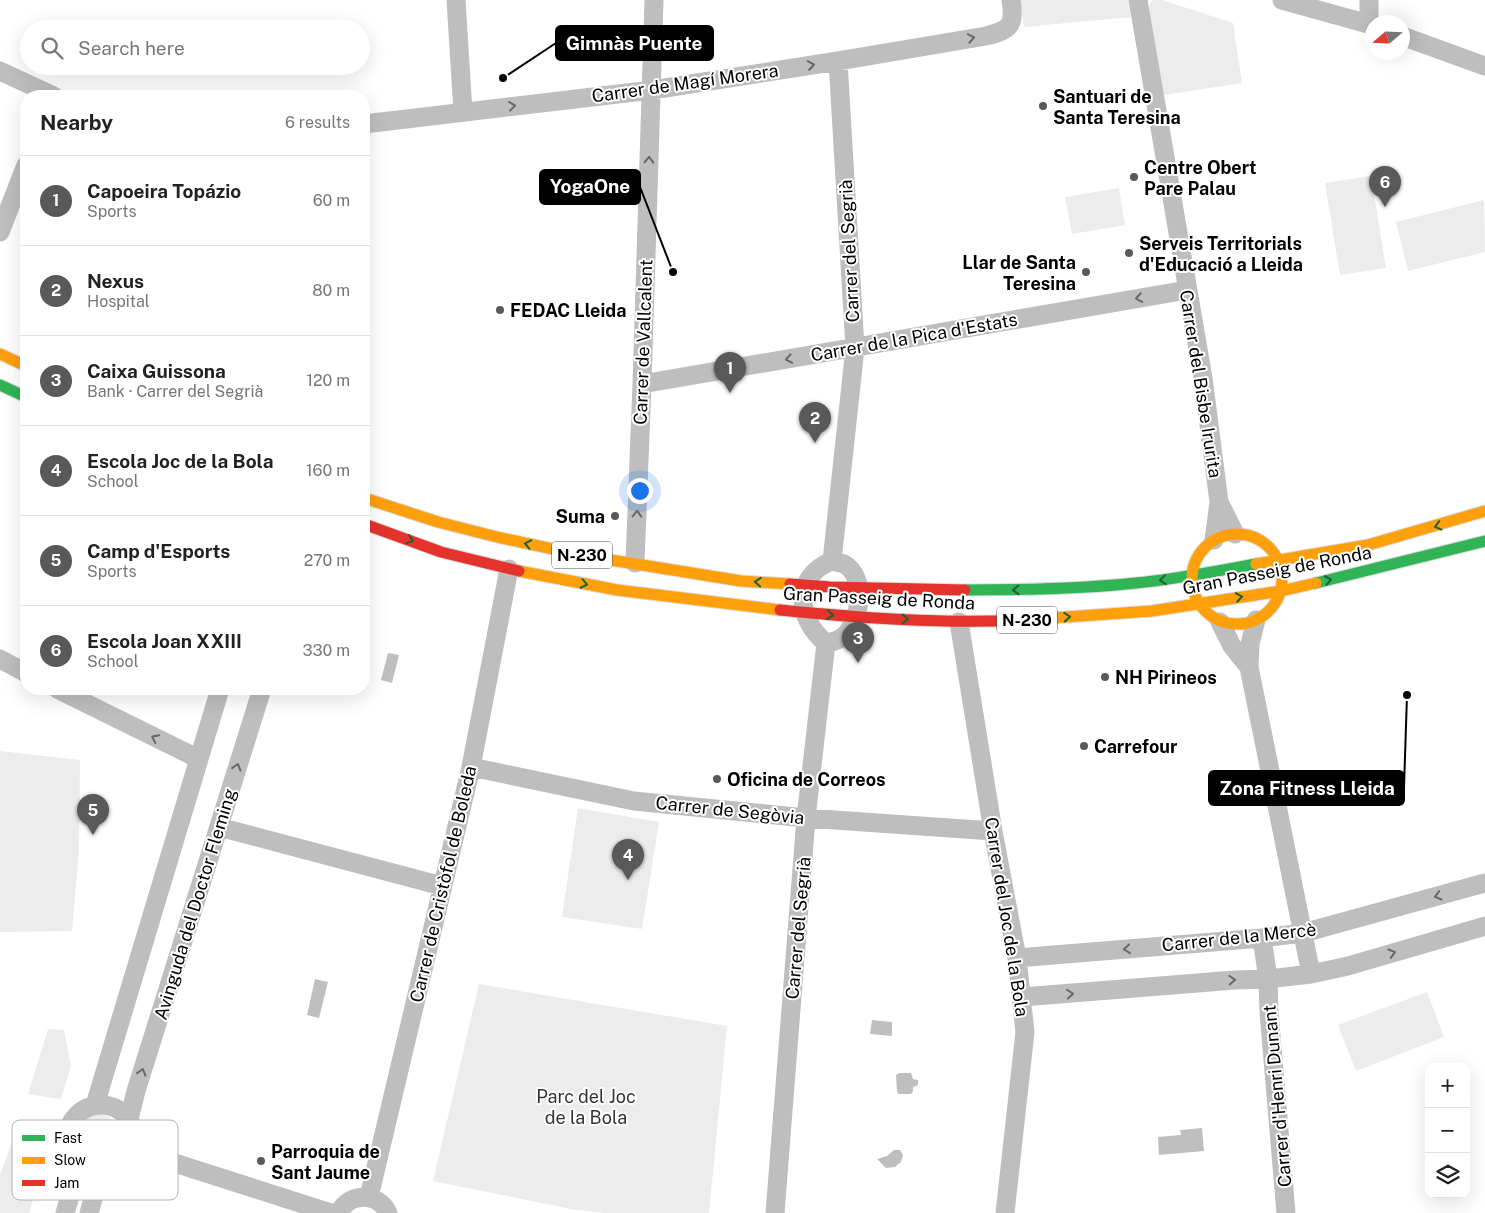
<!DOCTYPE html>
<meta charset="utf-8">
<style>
body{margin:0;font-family:"Public Sans",sans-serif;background:#f2f2f2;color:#222}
.controls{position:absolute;right:15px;bottom:15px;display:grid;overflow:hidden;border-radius:10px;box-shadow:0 5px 20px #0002}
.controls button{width:45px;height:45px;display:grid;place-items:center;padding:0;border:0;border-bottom:1px solid #e0e0e0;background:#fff;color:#222;font:25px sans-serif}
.compass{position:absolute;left:1365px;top:15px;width:45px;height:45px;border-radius:50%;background:#fff;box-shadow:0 5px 20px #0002;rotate:251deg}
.you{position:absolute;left:639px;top:490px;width:18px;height:18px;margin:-12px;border:4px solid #fff;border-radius:50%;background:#1a73e8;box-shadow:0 0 0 8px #1a73e833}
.badge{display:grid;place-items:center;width:32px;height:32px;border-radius:50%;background:#595959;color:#fff;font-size:16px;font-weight:700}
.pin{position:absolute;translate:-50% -41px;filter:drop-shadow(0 1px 2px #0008)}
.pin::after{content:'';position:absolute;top:26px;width:18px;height:15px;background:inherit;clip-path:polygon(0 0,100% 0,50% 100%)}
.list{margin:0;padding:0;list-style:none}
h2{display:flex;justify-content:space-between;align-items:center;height:65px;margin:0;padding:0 20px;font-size:21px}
h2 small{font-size:16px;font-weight:400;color:#767676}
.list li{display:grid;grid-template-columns:32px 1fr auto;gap:15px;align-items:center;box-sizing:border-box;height:90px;padding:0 20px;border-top:1px solid #e0e0e0}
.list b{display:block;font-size:19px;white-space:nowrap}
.list p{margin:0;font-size:16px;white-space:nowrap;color:#767676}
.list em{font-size:16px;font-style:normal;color:#767676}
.icon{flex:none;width:28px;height:28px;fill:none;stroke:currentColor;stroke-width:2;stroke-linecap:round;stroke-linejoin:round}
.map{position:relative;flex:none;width:1485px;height:1213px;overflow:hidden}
.search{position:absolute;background:#fff;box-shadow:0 5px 20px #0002;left:20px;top:20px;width:350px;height:55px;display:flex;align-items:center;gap:12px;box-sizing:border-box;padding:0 18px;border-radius:28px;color:#767676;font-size:19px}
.panel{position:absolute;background:#fff;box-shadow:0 5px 20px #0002;left:20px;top:90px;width:350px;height:605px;border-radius:20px}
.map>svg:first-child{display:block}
.green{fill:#ececec}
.water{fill:#bfbfbf}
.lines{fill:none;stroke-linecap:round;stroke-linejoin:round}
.fast-casing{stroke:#dbdbdb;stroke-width:13}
.slow-casing{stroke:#dbdbdb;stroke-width:13}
.jam-casing{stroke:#dbdbdb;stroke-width:13}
.street{stroke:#bebebe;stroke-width:19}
.fast{stroke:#30b455;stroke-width:11}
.slow{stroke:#ff9f0a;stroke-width:11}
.jam{stroke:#e5322d;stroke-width:11}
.oneway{stroke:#686868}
.oneway2{stroke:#1a632f}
.poi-dot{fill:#595959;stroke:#fff;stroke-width:2}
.labels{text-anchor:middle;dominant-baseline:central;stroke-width:4;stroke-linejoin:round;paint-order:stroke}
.shield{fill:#fff;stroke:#4c4c4c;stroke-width:1}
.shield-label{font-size:16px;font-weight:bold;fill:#000}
.street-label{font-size:18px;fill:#000;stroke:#fff}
.poi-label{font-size:18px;font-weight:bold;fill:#000;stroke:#fff;text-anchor:start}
.park-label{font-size:18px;fill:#333;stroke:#fff}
.key{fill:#fff;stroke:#b2b2b2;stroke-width:1}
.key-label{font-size:14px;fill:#000}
.leader{fill:none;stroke:#000;stroke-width:2}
.callout-dot{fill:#000;stroke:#fff;stroke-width:2}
.callout{fill:#000;stroke:#000;stroke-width:2}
.callout-label{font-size:19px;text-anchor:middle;font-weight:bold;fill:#fff}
</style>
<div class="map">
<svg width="1485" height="1213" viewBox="0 0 1485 1213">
<rect width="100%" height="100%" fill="#fff"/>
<path class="green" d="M1020 0H1128L1131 17 1024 27Z
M1153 0H1162L1233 23 1242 83 1164 95 1148 12 1150 3Z
M1371 176 1386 268 1340 275 1325 183Z
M1119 188 1125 225 1072 234 1065 197Z
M1484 200 1485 252 1408 271 1396 222Z
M0 751 80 760 79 851 72 931 0 932Z
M578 808 659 822 642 929 562 917Z
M479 984 727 1026 709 1213H605L571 1209 433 1181Z
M1427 992 1444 1037 1356 1071 1338 1025Z
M48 1029 64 1030 71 1066 61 1099 28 1094Z
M74 1137a23 23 0 1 1 46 0a23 23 0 1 1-46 0Z
M16 1130 48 1151 29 1213H0V1175Z"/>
<path class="water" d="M388 653 399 655 392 683 381 680Z
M315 979 328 982 319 1018 307 1015Z
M872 1020 892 1022V1036L870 1034Z
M899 1073H911L913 1079 918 1080V1085L913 1087V1091L911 1094H899L897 1092 896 1075Z
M1202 1128 1204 1151 1159 1155 1158 1137 1181 1135 1180 1130Z
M894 1150H900L903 1155 901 1162 895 1167 886 1168 877 1159 887 1156Z"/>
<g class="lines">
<defs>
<path id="fast" d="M0 385 26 397
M1316 583 1485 541
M965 590C1022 590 1080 589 1136 583 1177 579 1216 571 1256 564"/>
<path id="slow" d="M0 354 26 366
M364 498 438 522 497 537 586 556 741 581 790 584
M1192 579a45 45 0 1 1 90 0a45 45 0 1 1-90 0Z
M1256 564 1368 545 1485 511
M519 571 617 590 780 610
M1023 620 1152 611 1281 591 1316 583"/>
<path id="jam" d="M364 524 441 552 519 571
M790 584 830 587 965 590
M780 610C861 618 942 624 1023 620"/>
</defs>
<use href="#fast" class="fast-casing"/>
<use href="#slow" class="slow-casing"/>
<use href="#jam" class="jam-casing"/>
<path class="street" d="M456 0 463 112
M1138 0 1203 378 1219 502 1214 540
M1282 0 1372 25
M1369 0V24
M1402 36 1485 66
M0 71 54 96
M364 124 652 90 838 61 986 36C1010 30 1015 26 1011 0
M0 232 26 165
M642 384 1187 290
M1219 502 1235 534
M832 561 855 348 838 61
M832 561C836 562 841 563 844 564 867 577 861 620 844 636 839 640 833 642 826 643 796 619 793 576 832 561Z
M635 563 642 384 654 0
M1256 620 1250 644 1249 667 1311 974
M959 622 993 831 1017 958 1025 1032 1005 1213
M1220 622 1232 646 1249 667
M0 659 26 673
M57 689 199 759
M471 767 634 801 806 818 993 831
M219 827 442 886
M1262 938 1268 979 1269 1012 1286 1213
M1017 958 1262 938 1303 933 1485 883
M1022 997 1235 980 1268 979 1311 974 1348 966 1485 926
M67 1139a34 34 0 1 1 68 0a34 34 0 1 1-68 0Z
M95 1105 220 689
M129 1119 136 1091 262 689
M134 1150 331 1213
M369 1197 471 767 509 569
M65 1213 79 1166
M89 1213 100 1174
M339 1213C349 1192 378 1192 388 1213
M775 1213 806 818 826 643"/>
<use href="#fast" class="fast"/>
<use href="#slow" class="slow"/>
<use href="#jam" class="jam"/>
</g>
<defs><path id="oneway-chevron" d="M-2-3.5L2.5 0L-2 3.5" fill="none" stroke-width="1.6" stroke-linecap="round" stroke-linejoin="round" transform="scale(1.25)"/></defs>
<g class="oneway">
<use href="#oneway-chevron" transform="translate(971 38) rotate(-10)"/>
<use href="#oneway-chevron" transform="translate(811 65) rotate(-9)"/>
<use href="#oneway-chevron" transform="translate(512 106) rotate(-7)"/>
<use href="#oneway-chevron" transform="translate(649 160) rotate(-88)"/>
<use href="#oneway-chevron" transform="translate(1139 298) rotate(170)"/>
<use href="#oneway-chevron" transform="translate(789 359) rotate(170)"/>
<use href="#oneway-chevron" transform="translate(637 514) rotate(-88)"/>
<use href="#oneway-chevron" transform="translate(155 738) rotate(-153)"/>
<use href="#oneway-chevron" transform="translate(237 767) rotate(-73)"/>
<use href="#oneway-chevron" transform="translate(1438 896) rotate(164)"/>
<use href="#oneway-chevron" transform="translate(1127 949) rotate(175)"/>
<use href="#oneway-chevron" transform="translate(1392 953) rotate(-16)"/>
<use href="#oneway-chevron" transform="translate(1232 980) rotate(-3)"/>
<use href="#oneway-chevron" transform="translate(1070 994) rotate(-5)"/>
<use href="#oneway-chevron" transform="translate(142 1072) rotate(-73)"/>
</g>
<g class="oneway2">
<use href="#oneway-chevron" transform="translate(1438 526) rotate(165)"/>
<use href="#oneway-chevron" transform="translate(410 540) rotate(19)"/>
<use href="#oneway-chevron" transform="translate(528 544) rotate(-168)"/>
<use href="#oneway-chevron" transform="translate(1163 580) rotate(173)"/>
<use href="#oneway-chevron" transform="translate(1328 580) rotate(-12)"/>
<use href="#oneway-chevron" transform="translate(758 582) rotate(-175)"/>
<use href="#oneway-chevron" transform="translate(584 584) rotate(12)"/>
<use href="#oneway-chevron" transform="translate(1016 590) rotate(178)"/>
<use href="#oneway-chevron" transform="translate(1239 597) rotate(-9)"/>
<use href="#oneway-chevron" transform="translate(830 615) rotate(6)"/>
<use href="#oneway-chevron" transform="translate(1067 617) rotate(-4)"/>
<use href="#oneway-chevron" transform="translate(905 619) rotate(3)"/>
</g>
<g class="poi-dot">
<circle cx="1043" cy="106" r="5"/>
<circle cx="1134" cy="177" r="5"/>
<circle cx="1129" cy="253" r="5"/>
<circle cx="1086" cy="272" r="5"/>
<circle cx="500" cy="310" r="5"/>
<circle cx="615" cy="516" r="5"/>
<circle cx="1105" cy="677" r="5"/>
<circle cx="1084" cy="746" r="5"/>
<circle cx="717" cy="779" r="5"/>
<circle cx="261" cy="1161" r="5"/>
</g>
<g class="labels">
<g class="shield">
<rect x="552" y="541.5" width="60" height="27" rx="4"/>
<rect x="997" y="606.5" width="60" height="27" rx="4"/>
</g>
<g class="shield-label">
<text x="582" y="555">N-230</text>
<text x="1027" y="620">N-230</text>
</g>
<g class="street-label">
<text transform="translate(685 83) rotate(-8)">Carrer de Magí Morera</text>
<text transform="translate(849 251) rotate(-93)">Carrer del Segrià</text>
<text transform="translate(914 337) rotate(-10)">Carrer de la Pica d'Estats</text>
<text transform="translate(643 342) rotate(-88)">Carrer de Vallcalent</text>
<text transform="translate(1201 384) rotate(81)">Carrer del Bisbe Irurita</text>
<text transform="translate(1277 570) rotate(-11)">Gran Passeig de Ronda</text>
<text transform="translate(879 598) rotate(3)">Gran Passeig de Ronda</text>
<text transform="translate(730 810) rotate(6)">Carrer de Segòvia</text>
<text transform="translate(443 884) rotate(-77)">Carrer de Cristòfol de Boleda</text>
<text transform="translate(195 904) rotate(-73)">Avinguda del Doctor Fleming</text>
<text transform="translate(1007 917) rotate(81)">Carrer del Joc de la Bola</text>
<text transform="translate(798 928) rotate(-85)">Carrer del Segrià</text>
<text transform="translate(1239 937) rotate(-6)">Carrer de la Mercè</text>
<text transform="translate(1277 1096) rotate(-95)">Carrer d'Henri Dunant</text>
</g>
<g class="poi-label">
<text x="1053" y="96">Santuari de<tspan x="1053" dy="21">Santa Teresina</tspan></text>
<text x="1144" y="167">Centre Obert<tspan x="1144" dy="21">Pare Palau</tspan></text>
<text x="1139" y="243">Serveis Territorials<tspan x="1139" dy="21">d'Educació a Lleida</tspan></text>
<text x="1076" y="262" text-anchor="end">Llar de Santa<tspan x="1076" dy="21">Teresina</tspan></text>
<text x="510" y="310">FEDAC Lleida</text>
<text x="605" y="516" text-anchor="end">Suma</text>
<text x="1115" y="677">NH Pirineos</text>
<text x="1094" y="746">Carrefour</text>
<text x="727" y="779">Oficina de Correos</text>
<text x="271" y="1151">Parroquia de<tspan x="271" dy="21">Sant Jaume</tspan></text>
</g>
<g class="park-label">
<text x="586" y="1096">Parc del Joc<tspan x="586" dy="21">de la Bola</tspan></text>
</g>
</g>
<rect x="12" y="1120" width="166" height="80" rx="8" class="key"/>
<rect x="22" y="1135" width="23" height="6" fill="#30b455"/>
<rect x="22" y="1157" width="23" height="7" fill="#ff9f0a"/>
<rect x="22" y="1180" width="23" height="6" fill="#e5322d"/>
<g class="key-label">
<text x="54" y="1143">Fast</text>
<text x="54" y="1165">Slow</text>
<text x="54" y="1188">Jam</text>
</g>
<path class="leader" d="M503 78L556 43M673 272L640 187M1407 695L1404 788"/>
<g class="callout-dot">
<circle cx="503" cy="78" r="5"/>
<circle cx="673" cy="272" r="5"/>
<circle cx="1407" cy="695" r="5"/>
</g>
<g class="callout">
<rect x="556" y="26" width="157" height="34" rx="5"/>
<rect x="540" y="170" width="100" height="34" rx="5"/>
<rect x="1209" y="771" width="195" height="34" rx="5"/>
</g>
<g class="callout-label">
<text x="634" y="50">Gimnàs Puente</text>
<text x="590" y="193">YogaOne</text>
<text x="1307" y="795">Zona Fitness Lleida</text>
</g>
</svg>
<div class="controls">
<button>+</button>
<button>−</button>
<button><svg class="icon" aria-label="layers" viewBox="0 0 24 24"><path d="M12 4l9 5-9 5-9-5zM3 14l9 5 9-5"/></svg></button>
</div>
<svg class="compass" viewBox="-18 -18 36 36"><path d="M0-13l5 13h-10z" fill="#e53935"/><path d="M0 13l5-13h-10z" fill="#767676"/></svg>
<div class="you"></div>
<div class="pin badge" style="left:730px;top:393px">1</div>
<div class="pin badge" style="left:815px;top:443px">2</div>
<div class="pin badge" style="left:858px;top:663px">3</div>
<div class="pin badge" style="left:628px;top:880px">4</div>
<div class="pin badge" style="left:93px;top:835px">5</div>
<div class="pin badge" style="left:1385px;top:207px">6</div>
<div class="search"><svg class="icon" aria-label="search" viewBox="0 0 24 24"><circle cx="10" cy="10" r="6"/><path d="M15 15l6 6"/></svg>Search here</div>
<section class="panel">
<h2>Nearby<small>6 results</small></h2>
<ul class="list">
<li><span class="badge">1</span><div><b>Capoeira Topázio</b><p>Sports</p></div><em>60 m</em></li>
<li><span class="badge">2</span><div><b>Nexus</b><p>Hospital</p></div><em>80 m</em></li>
<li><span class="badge">3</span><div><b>Caixa Guissona</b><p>Bank · Carrer del Segrià</p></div><em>120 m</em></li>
<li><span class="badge">4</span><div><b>Escola Joc de la Bola</b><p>School</p></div><em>160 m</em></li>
<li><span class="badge">5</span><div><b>Camp d'Esports</b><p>Sports</p></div><em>270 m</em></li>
<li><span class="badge">6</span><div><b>Escola Joan XXIII</b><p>School</p></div><em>330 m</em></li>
</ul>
</section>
</div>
